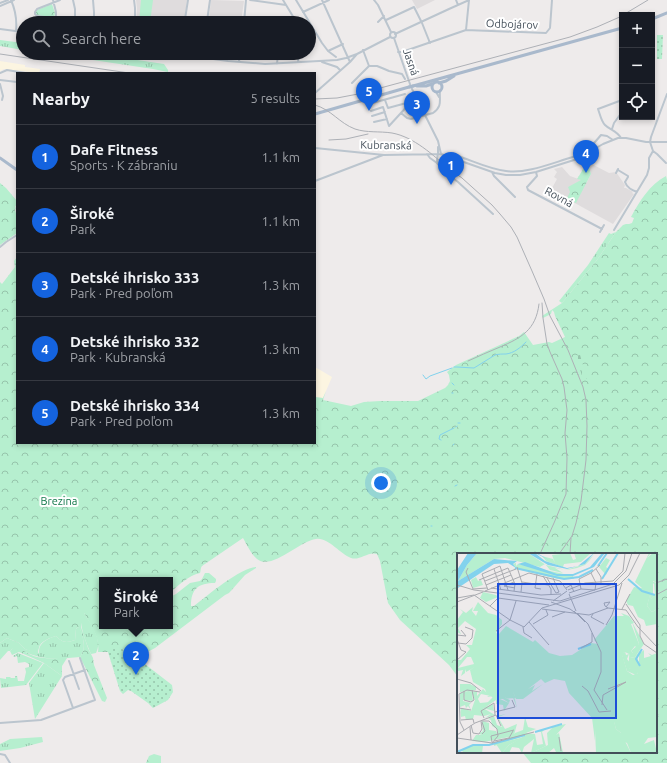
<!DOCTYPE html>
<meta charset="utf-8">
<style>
body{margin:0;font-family:Ubuntu,sans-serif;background:#242831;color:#f1f3f6}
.controls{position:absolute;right:12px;top:12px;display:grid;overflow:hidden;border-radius:0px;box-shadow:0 2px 6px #0003}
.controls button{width:36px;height:36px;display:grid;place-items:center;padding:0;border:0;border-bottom:1px solid #363941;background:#171b24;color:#f1f3f6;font:20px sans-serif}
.you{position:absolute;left:381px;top:483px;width:14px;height:14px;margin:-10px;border:3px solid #fff;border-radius:50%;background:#1a73e8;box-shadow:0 0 0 6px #1a73e833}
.badge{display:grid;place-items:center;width:26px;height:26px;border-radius:50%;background:#1463df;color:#fff;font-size:13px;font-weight:700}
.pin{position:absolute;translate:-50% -33px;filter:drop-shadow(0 1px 2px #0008)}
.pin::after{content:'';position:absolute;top:21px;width:14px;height:12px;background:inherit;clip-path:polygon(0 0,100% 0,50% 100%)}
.popup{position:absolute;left:99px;top:577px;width:74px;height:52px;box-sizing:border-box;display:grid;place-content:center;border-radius:0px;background:#171b24;filter:drop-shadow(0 1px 3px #0005);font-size:13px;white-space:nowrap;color:#9ea1a6}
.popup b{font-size:15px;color:#f1f3f6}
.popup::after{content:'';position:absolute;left:50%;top:100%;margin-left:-8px;border:8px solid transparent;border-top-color:#171b24}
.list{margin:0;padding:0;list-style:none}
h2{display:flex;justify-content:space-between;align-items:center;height:52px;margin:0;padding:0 16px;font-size:17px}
h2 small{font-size:13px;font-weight:400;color:#9ea1a6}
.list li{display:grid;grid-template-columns:26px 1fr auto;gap:12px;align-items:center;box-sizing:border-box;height:64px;padding:0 16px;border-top:1px solid #363941}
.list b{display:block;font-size:15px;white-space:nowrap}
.list p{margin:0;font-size:13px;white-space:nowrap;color:#9ea1a6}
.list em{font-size:13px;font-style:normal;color:#9ea1a6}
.icon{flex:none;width:22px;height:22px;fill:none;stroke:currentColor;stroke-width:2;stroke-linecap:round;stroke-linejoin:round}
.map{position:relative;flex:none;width:667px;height:763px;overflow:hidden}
.search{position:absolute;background:#171b24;box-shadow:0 2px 6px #0003;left:16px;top:16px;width:300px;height:44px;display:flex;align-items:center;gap:10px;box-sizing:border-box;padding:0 14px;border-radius:22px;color:#9ea1a6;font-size:15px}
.panel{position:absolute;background:#171b24;box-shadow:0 2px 6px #0003;left:16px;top:72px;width:300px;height:372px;border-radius:0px}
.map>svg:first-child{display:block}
.commercial{fill:#fcf5e1}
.education{fill:#dfdcdd}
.grass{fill:url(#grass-tufts)}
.forest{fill:url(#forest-crowns)}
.cemetery{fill:url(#cemetery-stones)}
.garden{fill:url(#garden-dots)}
.pitch{fill:#b6efcf}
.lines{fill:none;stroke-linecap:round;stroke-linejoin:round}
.stream{stroke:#82d2ed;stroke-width:1}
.minor{stroke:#bbc5ce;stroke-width:2}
.major{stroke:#a9b9cc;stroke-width:3}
.rail{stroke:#adb0b6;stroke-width:1}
.major-bridge{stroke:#a9b9cc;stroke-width:3}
.labels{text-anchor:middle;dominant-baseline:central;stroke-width:4;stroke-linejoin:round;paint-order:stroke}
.street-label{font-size:11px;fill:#434e59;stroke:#fff}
.park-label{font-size:11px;fill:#147a4c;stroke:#fff}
.inset-river{fill:none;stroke:#82d2ed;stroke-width:2}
.inset-road{fill:none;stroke:#aaacb1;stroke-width:1}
.view{fill:#1d4ed8;fill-opacity:0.15;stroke:#1d4ed8;stroke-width:2}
.inset-edge{fill:none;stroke:#434e59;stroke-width:2}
</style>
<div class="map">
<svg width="667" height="763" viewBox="0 0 667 763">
<defs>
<pattern id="grass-tufts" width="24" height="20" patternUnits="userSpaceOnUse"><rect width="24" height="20" fill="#b6efcf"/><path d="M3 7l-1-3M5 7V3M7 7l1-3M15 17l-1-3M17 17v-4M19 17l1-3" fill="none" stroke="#96c4ab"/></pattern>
<pattern id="forest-crowns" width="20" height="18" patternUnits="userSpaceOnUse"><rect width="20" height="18" fill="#b6efcf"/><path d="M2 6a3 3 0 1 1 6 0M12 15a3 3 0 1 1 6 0" fill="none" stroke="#96c4ab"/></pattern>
<pattern id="cemetery-stones" width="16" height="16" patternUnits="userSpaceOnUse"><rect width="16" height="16" fill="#b6efcf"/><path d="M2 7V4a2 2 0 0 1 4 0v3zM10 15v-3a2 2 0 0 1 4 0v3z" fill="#96c4ab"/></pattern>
<pattern id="garden-dots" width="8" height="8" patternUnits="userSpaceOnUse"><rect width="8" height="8" fill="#b6efcf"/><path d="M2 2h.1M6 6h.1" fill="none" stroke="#96c4ab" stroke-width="1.8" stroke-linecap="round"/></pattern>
</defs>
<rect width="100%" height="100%" fill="#eeebeb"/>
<path class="commercial" d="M0 61 25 65V67L40 69 39 73 4 69 0 71Z
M315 367 332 377 323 398 315 397Z"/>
<path class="education" d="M136 0H187L184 23H136L137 8Z
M211 0 244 1 241 22 209 18Z
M412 0H435L417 9Z
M586 161 609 173 616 172 625 185 624 188H626L633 192 632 193 634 194 613 224 551 190 557 179 554 177 557 172 554 169 562 167 570 176 587 182 591 174 589 167 585 163Z"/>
<path class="grass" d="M0 40 23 43V50L0 46Z
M46 53H91L164 64 168 70V72L153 69Z
M616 232 597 260 562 303 559 301 588 265 609 233 611 234Z
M81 613H84C91 624 103 640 96 653L91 654C86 643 79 625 81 613Z
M78 627 80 628C83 638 87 648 80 657 58 659 36 661 17 647L12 649 10 651H8L0 660V643L7 638 19 643 25 649 39 653C38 643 47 639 56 636 63 643 66 643 75 640L76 629Z
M18 653 43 663 26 685 1 688 0 678 6 679V677H10L11 678H15V676H17L18 681H24L26 672 25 668 29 667V664L25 662 18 663 17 656 14 657 13 656Z
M44 663 62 676 35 719 29 683Z
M42 737 43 742 20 748 0 751V744L10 739Z"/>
<path class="forest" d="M52 4 55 13 54 18 36 15 35 12 37 10Z
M585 163 589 167 591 174 576 203 567 198 570 192 568 187 581 180 577 179 582 171V170L585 168 583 164Z
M666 176 667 180V763H531L522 752H656V554H458V677L449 665 400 620 388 603 380 561 377 554C368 551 360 561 351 558 340 554 328 537 316 539 299 541 272 571 257 559 251 554 247 545 243 538L202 566C200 569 201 571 200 573 188 576 180 584 171 592L170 580H102V626H170V597L176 594 190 583 200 581 202 579 205 573H209L216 579V581L215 583C198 583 191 589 191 606H194C208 595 240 568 256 567V568L245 575 229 593 225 595 155 648 142 655 122 649H108V652H98C100 637 91 625 84 613H81V627L88 648 93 658 94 665 107 698 105 702 102 701 80 657C87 648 83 638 80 629L78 627 76 629 75 640C66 643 63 643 56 636 50 638 40 641 39 648 38 650 38 652 38 654L25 649 19 643 7 638 0 643V282L2 284 15 267 14 261 17 257V443H315V397L323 398 326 391 323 400 351 406 364 402 380 401H418L445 388 448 385 450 381 449 375 447 372 456 365 519 336 524 332 533 345 549 342 552 343 565 337 555 316 554 312 552 310 551 314 543 318 542 316 562 303 597 260 616 232 623 225 626 224H629L632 223 634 218 631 217C639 202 650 184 666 176Z
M0 183 6 188 17 201V204L15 207 16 208 15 210 17 216V233L0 245Z
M18 646C34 661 47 658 67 658L62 666V676L44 663 33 658 19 652 12 655 10 651 14 647Z
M154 754 161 756V763H146L149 756Z"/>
<path class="cemetery" d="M580 355 587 379H583L579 366 574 356Z"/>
<path class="garden" d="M657 35H663L662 59H657Z
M107 649H122L135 654 142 655 141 657V661L172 685 173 692 168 700 153 708 148 703 131 691 128 690 123 694 120 691Z"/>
<path class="pitch" d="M141 0H153L150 23 139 22Z"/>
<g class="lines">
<path class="stream" d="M454 367H457L474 368 495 355C499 354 502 354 506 354 514 353 520 348 526 342
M423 375 426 379 430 376 452 368
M452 383 454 385
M452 393H453
M458 423H460
M456 427 457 426
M441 440 439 439 440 435 454 428
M453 445 454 444
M455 486 457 485
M431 526H432"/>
<path class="minor" d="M11 0C15 9 17 21 16 31
M53 0 56 12V23
M60 0 37 9 35 12V14L37 16 87 23
M73 0 75 9V21
M93 0 94 12V23
M134 0 135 8V23
M210 0 207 21 225 23
M250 0 286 5
M283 0 297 23
M296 0 322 43 328 51 343 44
M322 0 350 62
M374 0 378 5 391 32
M456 0 458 5
M0 3 8 0
M0 6 14 0
M303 12 329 0
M185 19 188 0
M386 20 414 7 422 23 430 43
M378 22 384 16
M244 23 246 0
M0 29 23 32
M466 30 469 0
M390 35a3 3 0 1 1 6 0a3 3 0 1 1-6 0Z
M395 34 449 9 469 0
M394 38 411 87 438 141 441 154
M363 50 369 66H377L382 68 389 71 402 74 405 79
M328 51 336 57
M398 52H402L466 30 546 33 550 28 552 0
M169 53 228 61 265 64 337 60 346 58 357 54
M218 59V53
M239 62 240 53
M298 62 299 53
M322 62 337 67 340 70
M277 64 278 53
M0 73 7 70 25 73
M0 80 17 82
M352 83 369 66
M0 84 3 96 2 100
M436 92 439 97
M315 93 350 62 357 54 390 37
M385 100 388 108 410 102
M369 104 405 94
M371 111 383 107 389 126 411 102
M401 113 407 118 411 119 433 113C443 106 439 100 440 90
M372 116 385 112
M374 122 387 119
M612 129 614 123 622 112
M621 138C617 131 610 130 605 125 601 121 600 114 598 109L622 100
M315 148 384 155 441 154 495 173 506 175H520L536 172 574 160 584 155 603 144 618 138H626L646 142H667
M653 151 657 154 666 163
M427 154 430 158 437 163 446 173 458 182 493 214
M457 159 458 156C473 161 489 169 506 171 527 174 552 163 573 157 586 152 592 146 601 135L607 136 613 140
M437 162V159L438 153V147
M618 170 628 176V177L625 182C627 188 632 190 637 192
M492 172 494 176 515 197
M536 172 537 176 528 186 527 187 528 190 602 229
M616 173 618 169
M315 181 383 155
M614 230 647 175 649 168V158L653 151 650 142 651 137 667 94
M600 232 604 225
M0 247 6 242 17 235
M69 661 79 689
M73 708 63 680 65 677 85 670
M0 723 41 720 95 700 80 658
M0 754 5 755 10 763"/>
<path class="major" d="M652 19 667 13
M432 87a5 5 0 1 1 10 0a5 5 0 1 1-10 0Z
M439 83 446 81 454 76
M413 86 622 28
M417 86H426L432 84
M315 114 409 87
M0 158 17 170"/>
<path class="rail" d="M623 15 648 0
M0 54 129 73
M315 99 337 98 358 94 570 37 597 27 622 16
M315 105C332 110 339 123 355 129 367 133 379 131 392 133 414 137 433 155 449 169
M329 140 346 139 368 134
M445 166 462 178 492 205 500 214 511 227 517 237 532 271 544 299 550 316 568 350 583 387 586 400 587 426 586 460 581 501 576 523 572 536 559 554
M468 361C478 356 489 352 500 347 521 338 536 330 539 304
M540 554 554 523 566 494 567 458 565 433 567 410 564 387 562 379 550 352 547 344 543 318 542 303
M570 554 571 538
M656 583 667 579
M656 595 667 589
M656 716 658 715"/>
<path class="major-bridge" d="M409 87 413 86"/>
</g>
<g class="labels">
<g class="street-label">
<text transform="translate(512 24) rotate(2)">Odbojárov</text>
<text transform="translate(411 62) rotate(71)">Jasná</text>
<text transform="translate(386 145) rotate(1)">Kubranská</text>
<text transform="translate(559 197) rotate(28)">Rovná</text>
</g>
<g class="park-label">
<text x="59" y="501">Brezina</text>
</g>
</g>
<g transform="translate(457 553)">
<rect width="200" height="200" fill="#eeebeb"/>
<path d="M59 10V13L61 11 116 23 117 26H101L56 15H59L56 11ZM194 28 200 30V56L195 59 190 53 193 41 194 46 198 42 197 31ZM175 69 187 91 178 104 173 105 172 100H176L174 98 182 91ZM168 98 169 102 172 101 170 106 174 111 172 115 182 118 179 122 170 118 164 99 167 100ZM26 136 30 140 48 145 56 139 59 145 43 146 52 150 47 158 46 152 39 151V147L29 154 36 151 37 158 26 155 38 162 28 165 34 161 27 163 17 162 16 166 9 167 8 163 4 164 3 155 4 159V155L14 158 18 147 15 140 16 148 7 147 8 139 6 148 14 150 12 152 14 157 11 153 9 155 8 152 3 154V140L11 138 20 139V143ZM24 141 34 143 36 145 33 149 23 150 21 146ZM49 161 41 164 48 176 60 171 57 182H70L37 193V190L53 187 52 184 27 189 15 188 19 182H25L22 181 26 178 25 168 32 170V177L39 178 41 182 40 176 35 173 34 167 31 166 37 163 40 172 45 174 40 163ZM157 168 159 176 164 180 174 200H139L138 177H145Z" fill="#b6efcf" fill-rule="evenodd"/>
<path d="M20 0H71L89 12 109 17 128 11 138 0 132 8 128 12 120 15 110 17 98 15 106 20 93 17 88 11 83 14 48 5 37 6 1 28 10 12ZM113 0 116 7 119 6 117 0H134L124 9 107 11 106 14 89 8 85 3 96 6 98 10 95 2ZM192 0H194L190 5 196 0H200V30L196 28V41L199 42 194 46 193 42 190 53 195 59 200 56V71L189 73 187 67 181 64 176 53 171 52 169 48 177 34 185 35 178 29ZM26 39 39 42 41 44 29 49 23 45ZM21 49 31 60 39 62 45 67V71L39 80 42 81 49 73 76 89 78 87 92 100 103 103 115 102 134 90 141 91 137 87 157 63H167L164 60 172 63 177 70 174 71 182 91 180 95 178 93 174 98 177 101 172 100 173 105 178 104 184 96 180 104 182 110V101L187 97V105L194 103 191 100 195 102 200 100V184L191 185 187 191 197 187 200 200H174L170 190 163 187 164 180 159 176 157 169 151 178 138 177V188L135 165 112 140 108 128 97 126 88 130 84 126 71 136 78 132 75 138 86 131 66 146H59L56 139 60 155 55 142 48 145 53 147 52 150 43 144H38L36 148 29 151 37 143 30 144 33 142H30L28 136 16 129 13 117 18 114 9 119 8 116V120L4 123 6 117 1 118 0 113 1 107H4L13 96 9 92H15L19 76 8 68 1 75 4 81 0 79V67L6 59 3 56 9 60 16 54 15 58 19 63 21 58H16ZM168 99 172 101V115L181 120 176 122 170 118 165 101ZM10 104H14L17 111 1 115ZM68 164 71 174 79 176 69 180 78 181 80 192 86 191 84 179H81L88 176 85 179 89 193 74 200 77 186 67 194 65 200 62 195 55 194 52 200H45L52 192 69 182 55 184 58 180 66 177Z" fill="#b6efcf" fill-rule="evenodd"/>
<path d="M149 5 153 7 149 14 152 16 149 22 142 14ZM3 131H13L19 134V137L3 139ZM109 171 99 182 102 180 106 200 99 199 97 195 91 200H74L91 192 90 180 96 174ZM67 184 52 192 45 200 39 191ZM15 193H26L25 200H6L5 197Z" fill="#b6efcf"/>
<path d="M19 24 21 28 24 27 26 32 16 35 14 27Z" fill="#b6efcf"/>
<path d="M11 0H20L10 12 1 28 37 6 60 8 56 11 59 15 51 10 37 11 1 35 0 17ZM71 0H80L92 7 78 0 88 8 110 15 121 13 137 0 128 11 110 16 91 12ZM145 0H148L137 14 116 23H100L61 11 68 9 100 21H116L133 14Z" fill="#82d2ed"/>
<path class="inset-river" d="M141 13 150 0M58 15 107 26 122 24 136 17M145 26 161 0M171 26 185 38 198 42M121 96 134 91M183 113 179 106 185 96M78 179 105 171M0 199 16 192H32L68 182"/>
<path class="inset-road" d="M60 14 65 30 64 39M11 15 9 19 16 36 30 35M37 16 44 37M139 16 144 24V30M80 21 78 35 84 36M86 23 94 36V42M90 25 99 40 102 39M96 25 102 39M22 27 51 15 58 31 57 38M28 28 59 16M57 29 47 33 58 35M65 29 78 31M78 30 91 32M139 30 134 20 143 12M0 32 17 37 103 48 156 31 169 18 175 0M29 32 54 22M34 35 84 42 104 41M109 35 114 32 117 39M124 36 122 26 134 20M31 37 25 21 43 13 51 37M111 37 128 30 156 28 166 18 168 0M28 38 72 20 103 28 110 37M112 40 124 36 138 37 139 30M112 41 119 58M0 45 17 42 53 67 67 74 85 55 162 32 172 22 183 0M96 48 110 38M0 49 26 39M94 49 113 56 124 64M169 51 183 72V83L187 91 200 100M33 53 41 45 92 52M149 54 153 49 147 50 148 53 151 55M85 56 132 62 151 55 169 57 181 74 200 94M165 56 173 41M117 58 128 69M120 60 131 71 144 99V119L137 137 150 157M136 61 134 64 147 71M95 64 108 59M72 69 92 92M76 71 91 62 89 57M149 72 155 62 165 30M66 74 67 80 75 85M39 78 53 67 59 48M0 82 9 83 4 77M0 86 4 97 9 99 0 107M1 90 9 91 15 85 16 77 8 74M124 95 135 89V80M0 126 14 130 24 138M125 133 131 138 142 159 154 158M7 138V147L14 149M14 149 17 147 15 137M145 152 146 142 169 129 151 136M2 155 14 157M38 159 58 154 55 147M39 162 44 173M27 165 24 158 37 150 38 162M4 167 16 166 17 170M25 168H32L40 176 41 183 35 190M14 172 16 180 22 181 25 176 24 168M13 174 14 187M7 177 3 169 2 141 10 137 23 139M25 181 28 178 25 169M0 182 18 170 39 162M102 184 104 198M0 185 35 190 77 179M37 188 52 185 56 178M35 189 34 183 57 177"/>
<path class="view" d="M41 31H159V165H41Z"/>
<rect width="200" height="200" class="inset-edge"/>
</g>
</svg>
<div class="controls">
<button>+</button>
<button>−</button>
<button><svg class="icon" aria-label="locate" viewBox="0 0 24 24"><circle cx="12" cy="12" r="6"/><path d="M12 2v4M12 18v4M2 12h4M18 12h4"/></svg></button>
</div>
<div class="you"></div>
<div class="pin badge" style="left:451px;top:185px">1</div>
<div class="pin badge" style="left:136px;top:675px">2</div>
<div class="popup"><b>Široké</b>Park</div>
<div class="pin badge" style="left:417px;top:124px">3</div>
<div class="pin badge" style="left:586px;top:173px">4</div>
<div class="pin badge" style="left:369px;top:111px">5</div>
<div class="search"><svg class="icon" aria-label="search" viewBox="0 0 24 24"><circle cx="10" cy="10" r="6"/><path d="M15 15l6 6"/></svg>Search here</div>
<section class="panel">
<h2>Nearby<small>5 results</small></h2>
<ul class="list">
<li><span class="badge">1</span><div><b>Dafe Fitness</b><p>Sports · K zábraniu</p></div><em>1.1 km</em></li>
<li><span class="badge">2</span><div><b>Široké</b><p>Park</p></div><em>1.1 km</em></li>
<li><span class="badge">3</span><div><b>Detské ihrisko 333</b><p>Park · Pred poľom</p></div><em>1.3 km</em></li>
<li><span class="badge">4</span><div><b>Detské ihrisko 332</b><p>Park · Kubranská</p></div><em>1.3 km</em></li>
<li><span class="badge">5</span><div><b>Detské ihrisko 334</b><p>Park · Pred poľom</p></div><em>1.3 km</em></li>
</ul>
</section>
</div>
